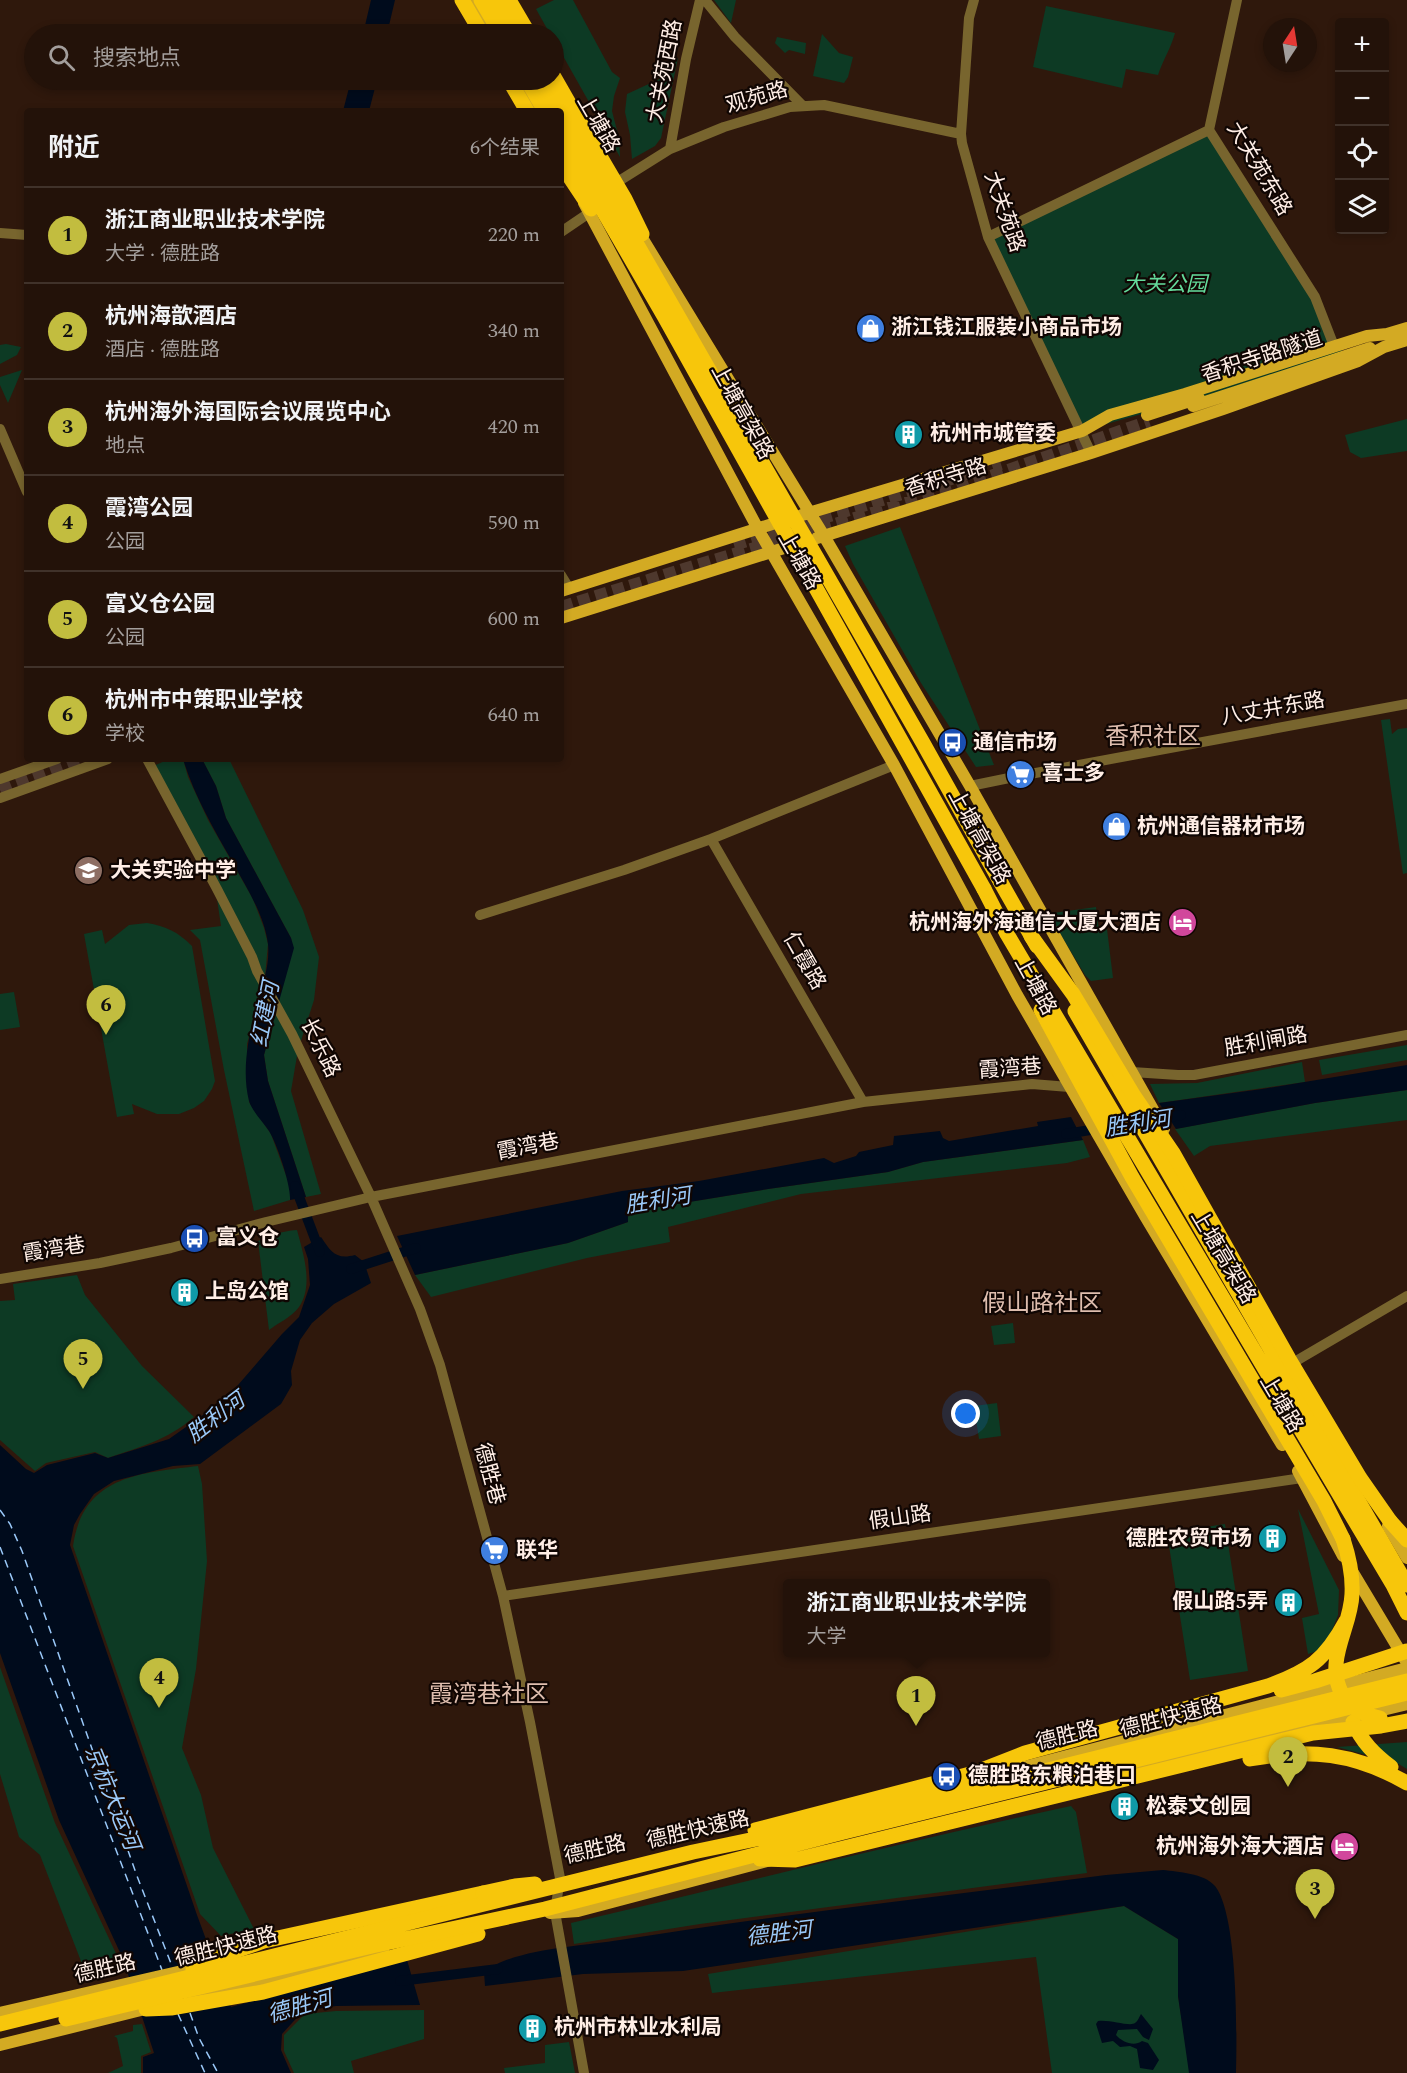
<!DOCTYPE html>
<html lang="zh">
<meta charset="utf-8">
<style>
body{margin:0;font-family:Spectral,"Noto Sans SC",serif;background:#2b1b12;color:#f1f3f6}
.controls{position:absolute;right:18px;top:18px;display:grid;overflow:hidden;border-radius:6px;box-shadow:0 3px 9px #0003}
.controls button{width:54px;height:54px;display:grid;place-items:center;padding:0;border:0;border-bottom:2px solid #40322a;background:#231209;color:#f1f3f6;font:30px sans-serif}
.compass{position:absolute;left:1263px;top:18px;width:54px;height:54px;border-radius:50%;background:#231209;box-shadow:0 3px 9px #0003;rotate:12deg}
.you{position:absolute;left:966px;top:1414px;width:21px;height:21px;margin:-15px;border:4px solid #fff;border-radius:50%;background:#1a73e8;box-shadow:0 0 0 9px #1a73e833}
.badge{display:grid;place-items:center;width:39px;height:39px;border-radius:50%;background:#c2bd3f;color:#111;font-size:20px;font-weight:700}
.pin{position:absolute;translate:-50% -50px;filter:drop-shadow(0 2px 3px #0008)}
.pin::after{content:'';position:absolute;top:32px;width:21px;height:18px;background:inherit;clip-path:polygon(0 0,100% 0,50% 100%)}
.popup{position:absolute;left:783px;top:1579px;width:267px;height:78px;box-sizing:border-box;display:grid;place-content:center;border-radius:6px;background:#231209;filter:drop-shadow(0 2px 4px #0005);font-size:20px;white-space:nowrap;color:#a39e9c}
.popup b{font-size:22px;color:#f1f3f6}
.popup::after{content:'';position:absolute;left:50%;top:100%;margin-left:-12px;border:12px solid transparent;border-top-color:#231209}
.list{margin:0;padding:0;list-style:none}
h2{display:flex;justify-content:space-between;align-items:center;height:78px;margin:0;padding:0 24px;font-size:26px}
h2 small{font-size:20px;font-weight:400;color:#a39e9c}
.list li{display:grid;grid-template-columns:39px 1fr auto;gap:18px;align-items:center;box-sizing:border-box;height:96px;padding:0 24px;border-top:2px solid #40322a}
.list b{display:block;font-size:22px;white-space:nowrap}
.list p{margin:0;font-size:20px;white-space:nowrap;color:#a39e9c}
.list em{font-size:20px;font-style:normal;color:#a39e9c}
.icon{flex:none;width:33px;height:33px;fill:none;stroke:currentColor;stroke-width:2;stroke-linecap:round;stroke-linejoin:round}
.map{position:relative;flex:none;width:1407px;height:2073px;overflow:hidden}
.search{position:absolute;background:#231209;box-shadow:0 3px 9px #0003;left:24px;top:24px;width:540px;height:66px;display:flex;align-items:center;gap:15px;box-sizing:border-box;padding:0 21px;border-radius:33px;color:#a39e9c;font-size:22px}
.panel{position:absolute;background:#231209;box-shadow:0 3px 9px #0003;left:24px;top:108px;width:540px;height:654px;border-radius:6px}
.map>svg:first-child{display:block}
.green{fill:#0d3a24}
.water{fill:#000b1c}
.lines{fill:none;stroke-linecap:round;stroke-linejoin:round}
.canal{stroke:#000b1c;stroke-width:10}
.ferry{stroke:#9ac9f9;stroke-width:1.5;stroke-dasharray:8 6;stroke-linecap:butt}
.major-tunnel{stroke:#4e382d;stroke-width:12;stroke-dasharray:12 6;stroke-linecap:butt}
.minor{stroke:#78652e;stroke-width:10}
.major{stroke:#d3aa23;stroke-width:12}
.highway{stroke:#f7c60b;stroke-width:15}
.highway-bridge{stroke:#f7c60b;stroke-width:15}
.labels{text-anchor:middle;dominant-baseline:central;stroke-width:4.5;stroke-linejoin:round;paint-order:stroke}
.street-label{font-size:21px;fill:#ffeee6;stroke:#100603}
.park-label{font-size:21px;font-style:italic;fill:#64da9b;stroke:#100603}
.poi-label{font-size:21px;font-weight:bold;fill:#ffeee6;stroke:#100603;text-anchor:start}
.water-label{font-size:22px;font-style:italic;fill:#9ac9f9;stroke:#100603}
.quarter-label{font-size:24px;fill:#debdae;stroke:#100603}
</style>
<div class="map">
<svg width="1407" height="2073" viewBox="0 0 1407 2073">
<rect width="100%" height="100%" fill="#2f180c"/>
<path class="green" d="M554 0H573L612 72 620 78 614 96 612 111 619 138 620 157 554 40V34H550L536 9Z
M714 0H736L731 23Z
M1046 6 1175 33C1171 48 1163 60 1158 75L1126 69 1122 88 1033 67Z
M822 34 839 53 853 57 848 77 844 83 813 76Z
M777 37 806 43 805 54 789 50 785 53 775 43Z
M678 58 661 138 655 146 632 159 630 135 625 112 627 94 666 76 663 66Z
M1209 130 1315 297 1345 356 1082 431 988 237Z
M6 344 21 347 17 355 0 364V345Z
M22 370 8 403 0 385V377Z
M1407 419V451L1361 458 1350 452 1345 435Z
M900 527 994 765 976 767 921 683 853 564 845 546Z
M1390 719 1392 734 1398 729 1407 728V873L1403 874 1381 720Z
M169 759H183L188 777 208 820 253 899 264 928 268 944 265 977 247 1044 249 1102 271 1134 291 1189 290 1200 254 1211 224 1070 200 940 190 930 221 926 215 885 147 769Z
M202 759H229L303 910 319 957 314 1000 298 1050 291 1091 321 1194 306 1197 268 1081 264 1055 293 948 291 938 226 818 216 786Z
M1096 907 1099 930 1107 929 1113 978 1091 981 1085 975 1050 917 1053 913Z
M147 923C166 926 178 932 192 946L215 1081 212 1089 204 1101 194 1108 179 1114H157L132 1104 134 1114 117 1117 84 934 102 930 105 944 129 925Z
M14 992 20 1027 0 1030V994Z
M1407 1045V1060L1322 1075 1319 1060Z
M1302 1062 1305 1082 1159 1103 1150 1084 1197 1083Z
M1407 1090V1120L1210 1146 1194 1156 1175 1129 1315 1103Z
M1083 1140 1090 1157 1067 1163 801 1194 668 1227 670 1242 587 1258 431 1297 415 1275 568 1243 628 1222V1212L768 1189 888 1172 923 1162Z
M297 1230C303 1253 314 1285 299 1307 292 1317 278 1323 269 1330L258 1241C273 1236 280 1231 297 1230Z
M77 1275 85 1295 142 1366 194 1417C166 1441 142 1446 108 1458L95 1452 46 1463 35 1471 0 1440V1301L15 1300 13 1284Z
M1013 1323 1015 1343 994 1345 991 1326Z
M997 1403 1001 1436 979 1439 974 1406Z
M198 1466 202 1484 207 1561 196 1669 182 1748 201 1795 213 1848 254 1929 221 1936 200 1914 73 1546C83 1476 139 1473 198 1466Z
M1298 1509 1339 1590 1338 1615 1329 1638 1321 1650 1308 1654 1302 1618 1319 1614Z
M1225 1524 1248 1671 1190 1680 1167 1533Z
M0 1667 55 1823 119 1960 84 1969 40 1855 19 1837 0 1774Z
M1407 1742V1769L1397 1763 1337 1747Z
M1071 1806 1076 1812 1087 1873 700 1924 574 1944 571 1923C738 1884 903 1842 1071 1806Z
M1124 1906 1178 1939V1996L1190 2073H1052L1036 1957 712 1993 708 1974Z
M424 2010V2039L351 2061 354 2073H294L284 2051V2035L305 2014 336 2011Z
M142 2024 151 2052 141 2056V2073H108L123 2066 117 2038 114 2036 133 2031V2025Z
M569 2042 575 2073H505L504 2068 545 2063V2045Z"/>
<path class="water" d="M371 0H395L387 34H363Z
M351 80H377L369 111H343Z
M183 759H202L216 786 226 818 291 938 294 948 264 1055 268 1081 306 1197 290 1200C291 1185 277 1144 269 1131 263 1122 252 1111 249 1101 241 1069 249 1033 258 1002 263 983 270 964 268 944 264 914 246 887 232 861 213 828 194 795 183 759Z
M1407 1065V1090L1315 1103 1176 1129 1159 1103 1262 1089Z
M1071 1117 1083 1140 923 1162 888 1172 768 1189 628 1212V1222L568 1243 415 1275 397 1236 622 1191 699 1181 824 1158 834 1163 856 1156 859 1152 893 1145 894 1136 940 1131 943 1138 949 1141 1038 1126 1037 1122Z
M321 1237C331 1252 336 1260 355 1255L364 1262 371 1283 334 1304 312 1323 300 1340 291 1371 292 1385 281 1404 200 1464 173 1466 114 1481 94 1494 80 1514 74 1525 70 1545 197 1915 231 2007 407 1960 420 2005 336 2006 303 2011 282 2034 281 2050 291 2073H143V2057L154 2053 123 1959 59 1820 0 1653V1445L26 1469 34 1473 47 1465 95 1453 108 1458 169 1439 203 1415 238 1385 282 1334 299 1317 310 1285 308 1259 304 1247Z
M1163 1870C1178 1872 1204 1873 1215 1886 1238 1915 1237 2034 1236 2073H1189L1178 1996V1939L1124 1906 683 1971 583 1974 485 1986 484 1972C512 1949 583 1946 620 1940 781 1914 944 1896 1106 1875Z
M1141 2014 1153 2029 1149 2040 1143 2037 1137 2029 1118 2030 1116 2035C1122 2042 1134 2047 1142 2041L1148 2043 1159 2060 1153 2070 1140 2068 1137 2049 1130 2046 1120 2047 1113 2041 1102 2043 1096 2024 1098 2021C1109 2019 1130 2027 1135 2023 1138 2021 1139 2017 1141 2014Z"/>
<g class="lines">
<path class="canal" d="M1066 1134 1181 1115
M295 1186 320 1252
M351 1269 416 1248
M400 1981 498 1969"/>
<path class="ferry" d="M0 1510 10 1524 22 1551 137 1876 172 1966
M0 1547 162 1970
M190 2013 199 2038 218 2073
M178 2014 205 2073"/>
<path class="major-tunnel" d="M734 545 1001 464
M561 607 687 568 959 487 1149 421
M0 790 82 759"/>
<path class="minor" d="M705 0 735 37 802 105
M974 0 969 18 961 134 962 143 988 237 1091 453
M1237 0 1209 130 1315 297 1334 346
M670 149 686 59 700 0
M611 186 670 149 724 127 790 107 824 105 961 134
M561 232 589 213
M0 233 27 235
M988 237 1209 130
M0 429 27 492
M561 575 569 588
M147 759 217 889 252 957 257 971 292 1034 371 1197 420 1309 440 1365 503 1596 530 1722 560 1878 555 1912 584 2073
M0 779 57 759
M970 786 1014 777 1407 704
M0 798 108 759
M711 839 863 1102
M480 915 624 870 711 839 894 765
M1132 1072 1178 1075H1194L1407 1035
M0 1279 100 1263 171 1248 266 1222 371 1197 863 1102 1032 1084 1069 1087
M1296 1361 1407 1296
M503 1596 1302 1478"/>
<path class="major" d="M472 0 492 34
M518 80 535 111
M584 203 758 529 894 765 1017 995 1145 1216 1282 1445
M636 228 824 536 970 786 1164 1129
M1193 406 1370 348
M1147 415 1199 398
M802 515 1082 431 1110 415 1185 394 1367 336 1387 334 1407 328
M817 538 1091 453 1223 409 1358 361 1384 347 1407 340
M561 591 785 520
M561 618 800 543
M1298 1471 1343 1556
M1388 1526 1407 1558
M1352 1571 1407 1663
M1114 1774 1407 1704
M970 1781 1407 1668
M550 1913 578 1911 771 1860
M191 1998 383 1951
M0 2013 195 1968
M0 2045 153 2007"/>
<path class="highway" d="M462 0 482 34
M481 0 501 34
M497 0 517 34
M509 0 529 34
M554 77 574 112
M509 80 527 111
M527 80 545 111
M543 80 561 111
M1000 881 1037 946
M984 889 1007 934 1393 1585 1407 1613
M1041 1010 1132 1177 1324 1501 1343 1539
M1075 1011 1407 1585
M1390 1521 1407 1540
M1353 1722C1362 1742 1374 1754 1391 1767
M1250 1759C1309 1748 1355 1753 1407 1783
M193 1969 218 1957 264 1941 483 1893
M146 2009 171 2008 263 1992 478 1934"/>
<path class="highway-bridge" d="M561 112 923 743 1000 881
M574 112 625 199 642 234
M561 138 664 316 984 889
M561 164 591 209
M1031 936 1073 994 1134 1096 1173 1153 1289 1359 1360 1478 1390 1521
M1343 1539C1349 1557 1353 1575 1352 1594 1351 1628 1324 1660 1342 1694 1350 1709 1364 1715 1380 1718
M1281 1690 1315 1681 1407 1651
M755 1830 974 1773 1025 1753 1268 1686C1309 1671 1325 1660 1346 1621
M760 1859 795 1860 1313 1733 1381 1726 1407 1721
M483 1893 515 1886 535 1884
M66 2019 372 1946 545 1909 844 1832 1407 1693
M0 2024 693 1852 842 1821 1407 1681"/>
</g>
<defs>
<symbol id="shop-disc" viewBox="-11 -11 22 22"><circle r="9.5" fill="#3f7fe0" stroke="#100603"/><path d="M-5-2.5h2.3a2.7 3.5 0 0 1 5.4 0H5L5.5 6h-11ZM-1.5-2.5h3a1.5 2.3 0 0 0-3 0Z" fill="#fff"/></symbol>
<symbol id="building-disc" viewBox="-11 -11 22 22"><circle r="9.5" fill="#0f9aa8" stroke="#100603"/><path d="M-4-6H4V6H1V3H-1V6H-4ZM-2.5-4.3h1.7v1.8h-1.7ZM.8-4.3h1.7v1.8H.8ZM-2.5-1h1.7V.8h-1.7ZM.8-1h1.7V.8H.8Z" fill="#fff"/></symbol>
<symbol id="bus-disc" viewBox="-11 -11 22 22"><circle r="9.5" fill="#1a4fb4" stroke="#100603"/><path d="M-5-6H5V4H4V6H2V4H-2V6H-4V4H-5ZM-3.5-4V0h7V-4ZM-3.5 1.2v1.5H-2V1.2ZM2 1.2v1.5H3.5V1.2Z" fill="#fff"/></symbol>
<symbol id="supermarket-disc" viewBox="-11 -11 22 22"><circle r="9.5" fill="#3f7fe0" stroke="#100603"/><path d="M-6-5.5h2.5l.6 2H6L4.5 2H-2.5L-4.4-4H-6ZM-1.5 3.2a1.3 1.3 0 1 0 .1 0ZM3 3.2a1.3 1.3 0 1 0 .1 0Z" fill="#fff"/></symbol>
<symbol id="school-disc" viewBox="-11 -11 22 22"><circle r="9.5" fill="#8d6e63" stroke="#100603"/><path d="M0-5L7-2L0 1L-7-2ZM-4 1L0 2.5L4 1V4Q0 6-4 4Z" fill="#fff"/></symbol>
<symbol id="hotel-disc" viewBox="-11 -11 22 22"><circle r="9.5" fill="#d1479c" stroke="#100603"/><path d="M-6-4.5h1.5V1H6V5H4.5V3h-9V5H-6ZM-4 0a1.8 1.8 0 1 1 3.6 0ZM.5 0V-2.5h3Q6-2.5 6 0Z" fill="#fff"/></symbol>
</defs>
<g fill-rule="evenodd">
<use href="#shop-disc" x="854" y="312" width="33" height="33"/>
<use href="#building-disc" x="892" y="418" width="33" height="33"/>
<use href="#bus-disc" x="936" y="726" width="33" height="33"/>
<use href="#supermarket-disc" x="1004" y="758" width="33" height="33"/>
<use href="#shop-disc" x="1100" y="810" width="33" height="33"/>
<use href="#school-disc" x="72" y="854" width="33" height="33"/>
<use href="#hotel-disc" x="1166" y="906" width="33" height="33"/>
<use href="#bus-disc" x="178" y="1222" width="33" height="33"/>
<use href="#building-disc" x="168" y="1276" width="33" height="33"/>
<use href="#building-disc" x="1256" y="1522" width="33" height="33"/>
<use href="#supermarket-disc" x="478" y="1534" width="33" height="33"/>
<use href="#building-disc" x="1272" y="1586" width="33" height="33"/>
<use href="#bus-disc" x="930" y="1760" width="33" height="33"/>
<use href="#building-disc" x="1108" y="1790" width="33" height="33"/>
<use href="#hotel-disc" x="1328" y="1830" width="33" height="33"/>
<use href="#building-disc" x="516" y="2012" width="33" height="33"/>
</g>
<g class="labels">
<g class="street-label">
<text transform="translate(665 71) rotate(-79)">大关苑西路</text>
<text transform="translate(757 98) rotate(-16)">观苑路</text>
<text transform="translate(598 124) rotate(60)">上塘路</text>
<text transform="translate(1259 169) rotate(59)">大关苑东路</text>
<text transform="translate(1004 212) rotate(71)">大关苑路</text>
<text transform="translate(1262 357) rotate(-18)">香积寺路隧道</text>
<text transform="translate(742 412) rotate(61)">上塘高架路</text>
<text transform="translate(946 478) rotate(-17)">香积寺路</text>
<text transform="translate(799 561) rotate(60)">上塘路</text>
<text transform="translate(1273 709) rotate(-10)">八丈井东路</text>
<text transform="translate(979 837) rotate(61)">上塘高架路</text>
<text transform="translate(804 961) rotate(60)">仁霞路</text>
<text transform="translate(1035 986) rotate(61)">上塘路</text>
<text transform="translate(1266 1042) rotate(-10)">胜利闸路</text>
<text transform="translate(320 1048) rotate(64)">长乐路</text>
<text transform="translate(1010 1069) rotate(-4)">霞湾巷</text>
<text transform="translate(528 1147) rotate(-11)">霞湾巷</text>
<text transform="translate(54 1250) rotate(-9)">霞湾巷</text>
<text transform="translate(1223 1257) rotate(59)">上塘高架路</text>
<text transform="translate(1281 1404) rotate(59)">上塘路</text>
<text transform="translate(489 1474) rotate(75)">德胜巷</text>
<text transform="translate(900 1518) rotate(-8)">假山路</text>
<text transform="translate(1171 1718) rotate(-14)">德胜快速路</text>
<text transform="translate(1067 1736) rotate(-14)">德胜路</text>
<text transform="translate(698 1830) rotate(-13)">德胜快速路</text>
<text transform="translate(595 1850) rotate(-13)">德胜路</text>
<text transform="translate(226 1947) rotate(-14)">德胜快速路</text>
<text transform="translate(105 1969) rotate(-13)">德胜路</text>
</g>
<g class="park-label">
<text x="1165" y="285">大关公园</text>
</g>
<g class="poi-label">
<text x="891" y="328">浙江钱江服装小商品市场</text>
<text x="930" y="434">杭州市城管委</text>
<text x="973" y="743">通信市场</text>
<text x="1042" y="774">喜士多</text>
<text x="1137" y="827">杭州通信器材市场</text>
<text x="110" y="871">大关实验中学</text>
<text x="1161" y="923" text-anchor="end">杭州海外海通信大厦大酒店</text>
<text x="216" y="1238">富义仓</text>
<text x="205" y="1292">上岛公馆</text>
<text x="1252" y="1539" text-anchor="end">德胜农贸市场</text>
<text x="516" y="1551">联华</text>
<text x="1268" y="1602" text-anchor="end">假山路5弄</text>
<text x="968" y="1776">德胜路东粮泊巷口</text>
<text x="1146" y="1807">松泰文创园</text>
<text x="1324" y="1847" text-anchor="end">杭州海外海大酒店</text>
<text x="554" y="2028">杭州市林业水利局</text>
</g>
<g class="water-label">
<text transform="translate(266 1014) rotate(-79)">红建河</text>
<text transform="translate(1138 1124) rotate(-9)">胜利河</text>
<text transform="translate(658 1201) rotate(-9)">胜利河</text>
<text transform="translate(216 1418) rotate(-37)">胜利河</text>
<text transform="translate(112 1798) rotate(68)">京杭大运河</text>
<text transform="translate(779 1934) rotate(-7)">德胜河</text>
<text transform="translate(300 2007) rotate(-16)">德胜河</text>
</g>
<g class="quarter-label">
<text x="1153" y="737">香积社区</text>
<text x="1042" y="1304">假山路社区</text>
<text x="489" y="1695">霞湾巷社区</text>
</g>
</g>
</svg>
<div class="controls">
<button>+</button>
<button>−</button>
<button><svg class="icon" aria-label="locate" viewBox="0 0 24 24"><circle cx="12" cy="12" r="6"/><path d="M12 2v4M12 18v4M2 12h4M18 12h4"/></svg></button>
<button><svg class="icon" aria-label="layers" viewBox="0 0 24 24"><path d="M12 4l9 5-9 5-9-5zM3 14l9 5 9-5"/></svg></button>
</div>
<svg class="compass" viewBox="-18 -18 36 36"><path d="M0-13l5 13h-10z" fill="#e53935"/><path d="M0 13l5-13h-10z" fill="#a39e9c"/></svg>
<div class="you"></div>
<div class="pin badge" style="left:916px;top:1726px">1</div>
<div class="popup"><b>浙江商业职业技术学院</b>大学</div>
<div class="pin badge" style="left:1288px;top:1787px">2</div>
<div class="pin badge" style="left:1315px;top:1919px">3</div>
<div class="pin badge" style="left:159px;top:1708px">4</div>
<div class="pin badge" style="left:83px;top:1389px">5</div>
<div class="pin badge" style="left:106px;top:1035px">6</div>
<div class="search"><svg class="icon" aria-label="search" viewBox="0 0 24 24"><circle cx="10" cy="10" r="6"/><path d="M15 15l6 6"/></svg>搜索地点</div>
<section class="panel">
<h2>附近<small>6个结果</small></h2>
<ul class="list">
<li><span class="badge">1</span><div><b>浙江商业职业技术学院</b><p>大学 · 德胜路</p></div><em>220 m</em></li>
<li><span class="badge">2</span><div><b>杭州海歆酒店</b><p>酒店 · 德胜路</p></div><em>340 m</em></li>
<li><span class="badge">3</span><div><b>杭州海外海国际会议展览中心</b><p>地点</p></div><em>420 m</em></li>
<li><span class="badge">4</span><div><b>霞湾公园</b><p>公园</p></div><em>590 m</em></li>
<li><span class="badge">5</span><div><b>富义仓公园</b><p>公园</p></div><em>600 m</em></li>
<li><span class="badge">6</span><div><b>杭州市中策职业学校</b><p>学校</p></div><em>640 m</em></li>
</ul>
</section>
</div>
